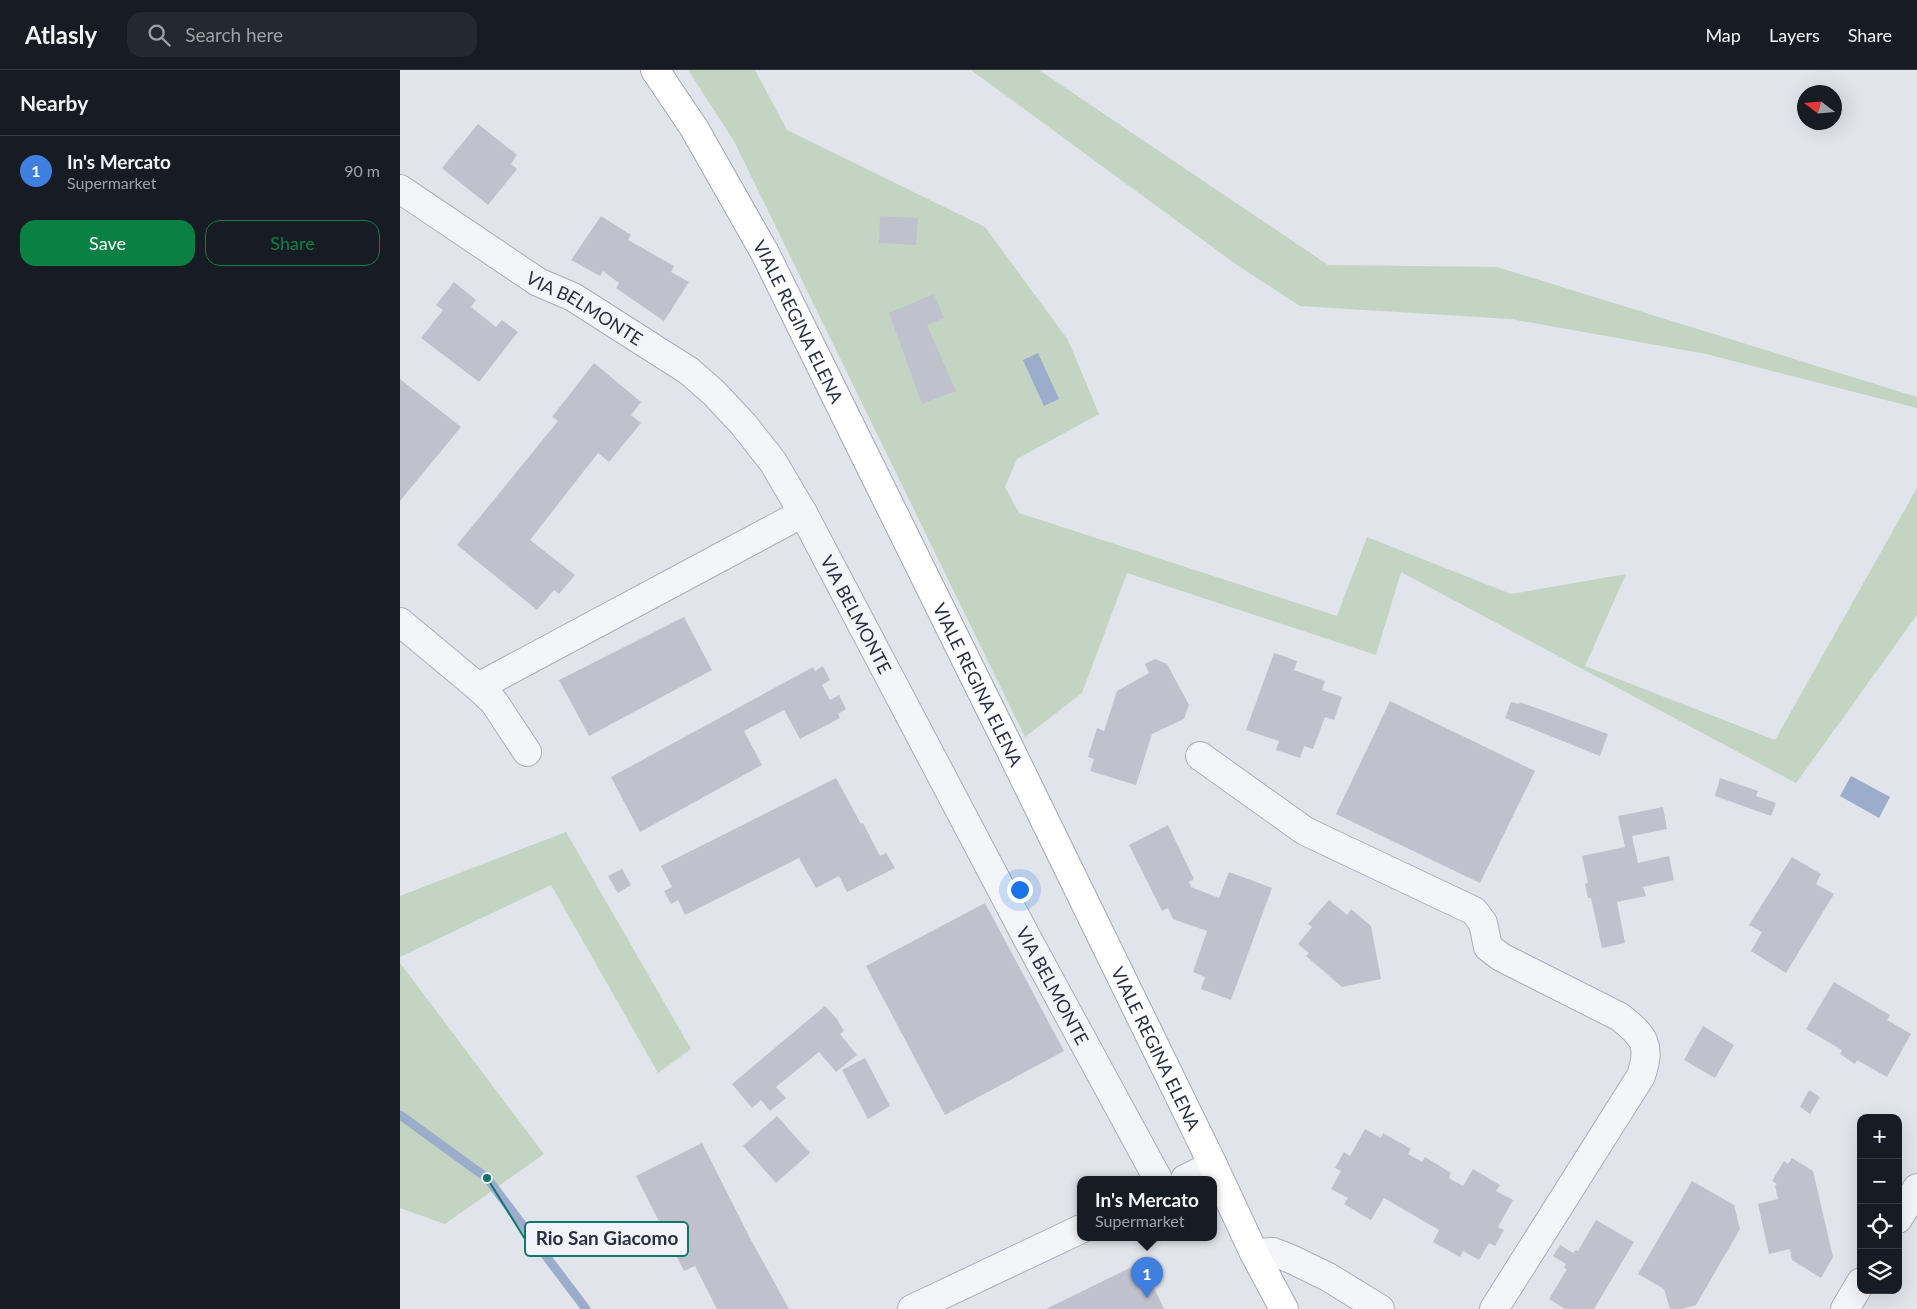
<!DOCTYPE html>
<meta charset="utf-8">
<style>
body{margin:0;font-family:Lato,sans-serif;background:#242831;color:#f1f3f6}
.controls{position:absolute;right:15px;bottom:15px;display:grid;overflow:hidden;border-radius:10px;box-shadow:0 5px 20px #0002}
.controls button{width:45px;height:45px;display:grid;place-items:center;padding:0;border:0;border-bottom:1px solid #363941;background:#171b24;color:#f1f3f6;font:25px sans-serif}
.compass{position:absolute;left:1397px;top:15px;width:45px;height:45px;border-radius:50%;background:#171b24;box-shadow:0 5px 20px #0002;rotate:286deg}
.you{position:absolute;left:619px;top:819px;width:18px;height:18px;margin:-12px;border:4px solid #fff;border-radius:50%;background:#1a73e8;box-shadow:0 0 0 8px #1a73e833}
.badge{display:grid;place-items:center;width:32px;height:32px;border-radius:50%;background:#0b8043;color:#fff;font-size:16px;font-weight:700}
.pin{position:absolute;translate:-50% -41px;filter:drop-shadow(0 1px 2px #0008)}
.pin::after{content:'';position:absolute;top:26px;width:18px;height:15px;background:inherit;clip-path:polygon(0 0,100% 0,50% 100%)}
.popup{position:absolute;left:677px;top:1106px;width:140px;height:65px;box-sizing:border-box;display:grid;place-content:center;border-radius:10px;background:#171b24;filter:drop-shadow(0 1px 4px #0005);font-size:16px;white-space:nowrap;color:#9ea1a6}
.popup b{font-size:19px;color:#f1f3f6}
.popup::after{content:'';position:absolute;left:50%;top:100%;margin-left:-10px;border:10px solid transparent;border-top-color:#171b24}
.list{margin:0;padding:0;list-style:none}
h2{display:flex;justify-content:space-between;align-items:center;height:65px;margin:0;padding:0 20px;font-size:21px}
h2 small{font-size:16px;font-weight:400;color:#9ea1a6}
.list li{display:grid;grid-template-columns:32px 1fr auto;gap:15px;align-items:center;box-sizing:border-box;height:70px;padding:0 20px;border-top:1px solid #363941}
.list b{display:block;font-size:19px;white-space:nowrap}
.list p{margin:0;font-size:16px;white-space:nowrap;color:#9ea1a6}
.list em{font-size:16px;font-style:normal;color:#9ea1a6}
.actions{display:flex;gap:10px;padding:15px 20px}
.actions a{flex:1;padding:11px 0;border:1px solid #0b8043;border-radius:15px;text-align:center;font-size:18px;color:#0b8043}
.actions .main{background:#0b8043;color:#fff}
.icon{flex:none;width:28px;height:28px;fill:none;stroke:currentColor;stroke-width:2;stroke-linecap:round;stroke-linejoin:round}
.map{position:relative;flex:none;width:1517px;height:1239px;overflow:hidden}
header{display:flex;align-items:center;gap:30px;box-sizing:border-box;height:70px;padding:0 25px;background:#171b24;border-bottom:1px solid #363941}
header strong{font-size:24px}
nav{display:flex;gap:28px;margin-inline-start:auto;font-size:18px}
.search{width:350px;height:45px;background:#242831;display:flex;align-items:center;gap:12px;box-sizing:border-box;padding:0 18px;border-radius:15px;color:#9ea1a6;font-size:19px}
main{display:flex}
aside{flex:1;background:#171b24}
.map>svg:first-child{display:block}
.green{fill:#c4d4c2}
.water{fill:#9caccb}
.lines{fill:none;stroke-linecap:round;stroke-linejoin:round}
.stream{stroke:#9caccb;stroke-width:9}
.building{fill:#bfc2cd}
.minor-casing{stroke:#aaaeb8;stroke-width:30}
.major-casing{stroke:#a1a6b6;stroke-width:30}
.minor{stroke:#f4f5f8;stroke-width:28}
.major{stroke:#fff;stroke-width:28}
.labels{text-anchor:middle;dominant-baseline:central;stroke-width:4;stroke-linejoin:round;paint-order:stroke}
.street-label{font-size:18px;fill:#292f42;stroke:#f1f3f8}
.leader{fill:none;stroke:#0f766e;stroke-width:2}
.callout-dot{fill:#0f766e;stroke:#f1f3f8;stroke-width:2}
.callout{fill:#f1f3f8;stroke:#0f766e;stroke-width:2}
.callout-label{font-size:19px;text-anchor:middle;font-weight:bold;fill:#292f42}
</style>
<header>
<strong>Atlasly</strong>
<div class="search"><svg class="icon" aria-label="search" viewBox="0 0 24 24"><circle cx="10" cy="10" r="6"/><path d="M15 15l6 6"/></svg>Search here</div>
<nav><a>Map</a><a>Layers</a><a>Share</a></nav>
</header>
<main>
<aside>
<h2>Nearby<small></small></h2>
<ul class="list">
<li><span class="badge" style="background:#3f7fe0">1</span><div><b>In's Mercato</b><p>Supermarket</p></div><em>90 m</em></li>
</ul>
<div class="actions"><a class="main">Save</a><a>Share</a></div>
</aside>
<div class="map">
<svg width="1517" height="1239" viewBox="0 0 1517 1239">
<rect width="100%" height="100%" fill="#e1e4ea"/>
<path class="green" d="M288 0H355L387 60 585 157 668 270 699 344 617 389 605 417 619 443 937 546 967 467 1111 524 1226 504 1185 596 1375 670 1517 418V545L1396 713 1001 502 976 585 727 503 682 623 625 667 334 71Z
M571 0H639L928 195 1097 197 1517 327V338L1306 284 1111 249 900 236 837 195Z
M166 762 291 979 258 1003 151 815 0 887V826Z
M0 893 144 1084 45 1154 0 1138Z"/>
<path class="water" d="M638 283 659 329 644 336 623 290Z
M1451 706 1490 727 1479 748 1440 726Z"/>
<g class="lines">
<path class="stream" d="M0 1045 87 1108 186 1239"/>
</g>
<path class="building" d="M78 54 117 85 111 94 117 99 88 135 42 98Z
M201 146 231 165 228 170 274 196 271 202 289 212 264 251 216 218 219 213 203 201 200 206 171 190Z
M480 146 518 148 516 175 479 173Z
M54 212 76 230 71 237 96 257 102 250 118 262 79 312 21 268 43 240 36 235Z
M534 224 544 248 527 255 556 321 522 334 489 243Z
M194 293 241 332 231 345 241 353 209 392 198 383 130 470 175 505 159 524 154 520 137 540 57 475 158 351 152 347Z
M0 309 61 357 0 431Z
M284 547 312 600 189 666 159 610Z
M874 583 897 591 894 600 925 611 922 620 942 627 934 650 925 647 913 679 904 676 900 688 876 680 879 671 846 660Z
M755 589 767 594 789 635 784 649 752 664 736 715 690 701 694 689 688 687 697 658 704 661 717 621 749 603 745 594Z
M423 596 430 610 422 615 430 630 439 625 446 639 438 644 440 648 400 669 384 640 344 661 362 695 240 762 211 707 413 597 415 601Z
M990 631 1135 701 1080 813 936 744Z
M1111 632 1119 634 1120 632 1208 664 1200 686 1105 648Z
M436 708 461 754 463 753 480 786 486 783 495 798 447 822 439 806 416 818 399 788 285 845 278 830 271 834 264 821 272 817 261 796Z
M1320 708 1358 721 1356 726 1376 733 1371 746 1315 726Z
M1263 737 1267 759 1232 766 1238 793 1269 786 1274 810 1243 817 1246 826 1217 832 1225 873 1202 878 1191 828H1188L1185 814 1188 813 1182 786 1225 777 1218 746Z
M768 755 794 809 789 812 791 817 819 828 829 802 872 818 831 930 801 919 805 907 793 902 807 861 773 849 768 838 762 841 729 775Z
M1392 787 1421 804 1416 814 1434 824 1386 903 1351 881 1362 862 1349 855Z
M222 799 231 815 218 823 208 806Z
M929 830 947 845 951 839 971 856 981 909 942 917 906 886 909 883 898 874 912 857 908 854Z
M585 833 664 981 545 1045 466 896Z
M1434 912 1490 945 1487 950 1511 964 1487 1007 1457 990 1455 994 1440 984 1442 980 1406 959Z
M425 936 437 949 444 961 440 964 457 985 436 1002 419 982 376 1017 386 1028 370 1041 361 1030 352 1038 332 1014Z
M1303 956 1334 975 1315 1008 1284 990Z
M465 988 490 1036 468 1049 442 1000Z
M1409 1020 1420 1027 1410 1044 1400 1037Z
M377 1046 410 1083 376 1113 343 1076Z
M965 1059 981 1068 983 1063 1011 1079 1008 1084 1022 1092 1025 1087 1051 1103 1049 1108 1063 1116 1073 1099 1100 1115 1096 1121 1113 1130 1098 1157 1104 1160 1095 1176 1089 1173 1079 1190 1063 1181 1060 1187 1033 1172 1039 1160 984 1128 971 1150 944 1134 948 1128 931 1119 941 1101 935 1098 944 1082 950 1086Z
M302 1073 350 1168 389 1239H317L295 1196 284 1201 236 1106Z
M1392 1088 1413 1101 1433 1187 1421 1208 1392 1190 1390 1179 1369 1184 1358 1134 1378 1129 1375 1116 1377 1114 1372 1111 1384 1091 1388 1094Z
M1292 1111 1334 1135 1340 1159 1296 1235 1282 1239H1270L1264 1219 1238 1204Z
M1196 1150 1234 1172 1194 1239H1165L1149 1229 1167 1199 1164 1198 1166 1194 1153 1186 1160 1175 1173 1183 1175 1180 1178 1181Z
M742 1192 764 1239H646Z"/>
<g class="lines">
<defs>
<g id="minor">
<path id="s1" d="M0 119 138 212 173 227 289 301 314 323 344 355 373 392 403 443 627 868 758 1109"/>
<path d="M0 552 78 617 94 632 127 682"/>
<path d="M78 617 403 443"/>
<path d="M800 686 905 761 1074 841 1083 853 1088 877 1101 887 1220 947C1245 967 1251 975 1241 1006L1094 1239"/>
<path d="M785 1109 813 1095"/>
<path d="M1498 1149 1517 1118"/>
<path d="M854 1183 873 1182 891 1189 928 1207 980 1239"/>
<path d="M512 1239 681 1159"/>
<path d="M1445 1239 1461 1212"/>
</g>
<g id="major">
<path id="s2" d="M255 0 294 58 365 183 608 675 813 1095 854 1183 884 1239"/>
</g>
</defs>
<use href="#minor" class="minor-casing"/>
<use href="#major" class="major-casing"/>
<use href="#minor" class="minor"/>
<use href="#major" class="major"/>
</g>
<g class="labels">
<g class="street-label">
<text stroke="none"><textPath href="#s1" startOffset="220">VIA BELMONTE</textPath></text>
<text stroke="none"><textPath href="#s2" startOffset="290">VIALE REGINA ELENA</textPath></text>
<text stroke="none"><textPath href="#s1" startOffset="640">VIA BELMONTE</textPath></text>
<text stroke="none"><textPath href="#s2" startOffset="695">VIALE REGINA ELENA</textPath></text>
<text stroke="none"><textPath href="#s1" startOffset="1060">VIA BELMONTE</textPath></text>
<text stroke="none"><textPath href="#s2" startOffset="1100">VIALE REGINA ELENA</textPath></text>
</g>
</g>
<path class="leader" d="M87 1108L125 1169"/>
<circle class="callout-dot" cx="87" cy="1108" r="5"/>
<rect class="callout" x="125" y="1152" width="163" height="34" rx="5"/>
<g class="callout-label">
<text x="207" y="1175">Rio San Giacomo</text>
</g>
</svg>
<div class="controls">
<button>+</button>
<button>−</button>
<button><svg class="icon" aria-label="locate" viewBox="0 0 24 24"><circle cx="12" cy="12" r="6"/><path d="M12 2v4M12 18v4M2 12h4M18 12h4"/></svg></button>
<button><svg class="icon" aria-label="layers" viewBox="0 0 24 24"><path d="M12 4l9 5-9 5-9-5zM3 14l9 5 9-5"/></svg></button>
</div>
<svg class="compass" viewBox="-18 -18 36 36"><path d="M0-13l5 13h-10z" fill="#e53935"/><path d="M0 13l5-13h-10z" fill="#9ea1a6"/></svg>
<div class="you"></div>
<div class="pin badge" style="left:747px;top:1228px;background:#3f7fe0">1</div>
<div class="popup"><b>In's Mercato</b>Supermarket</div>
</div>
</main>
